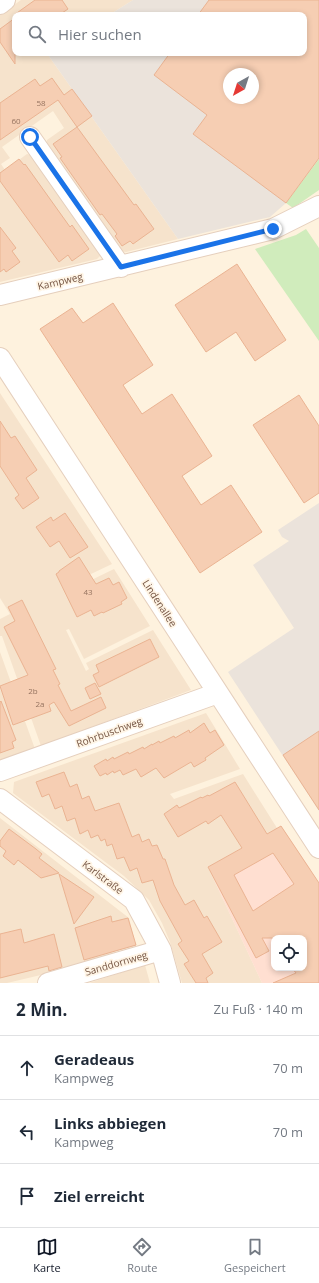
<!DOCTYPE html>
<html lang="de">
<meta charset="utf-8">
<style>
body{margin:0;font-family:"Open Sans",sans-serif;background:#f2f2f3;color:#1f2937}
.controls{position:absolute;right:12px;bottom:12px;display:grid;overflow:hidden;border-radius:8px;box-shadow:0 2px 6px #0003}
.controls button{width:36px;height:36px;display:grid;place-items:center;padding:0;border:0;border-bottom:1px solid #e0e1e3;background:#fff;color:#1f2937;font:20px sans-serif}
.compass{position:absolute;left:223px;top:68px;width:36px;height:36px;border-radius:50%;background:#fff;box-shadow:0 2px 6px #0003;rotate:219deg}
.stop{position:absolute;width:12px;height:12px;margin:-9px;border:3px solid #1a73e8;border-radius:50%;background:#fff}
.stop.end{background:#1a73e8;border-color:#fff;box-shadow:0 1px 4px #0008}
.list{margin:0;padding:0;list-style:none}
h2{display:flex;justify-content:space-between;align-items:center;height:52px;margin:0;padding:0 16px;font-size:17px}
h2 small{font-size:13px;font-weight:400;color:#747a83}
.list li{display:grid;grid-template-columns:26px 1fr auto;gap:12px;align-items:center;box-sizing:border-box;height:64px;padding:0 16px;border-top:1px solid #e0e1e3}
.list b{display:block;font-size:15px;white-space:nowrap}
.list p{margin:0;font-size:13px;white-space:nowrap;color:#747a83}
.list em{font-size:13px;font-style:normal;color:#747a83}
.icon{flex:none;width:22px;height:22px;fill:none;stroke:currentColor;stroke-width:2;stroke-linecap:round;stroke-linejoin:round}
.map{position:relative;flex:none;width:319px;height:983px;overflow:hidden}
.search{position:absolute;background:#fff;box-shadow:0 2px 6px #0003;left:12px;right:12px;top:12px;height:44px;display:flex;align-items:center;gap:10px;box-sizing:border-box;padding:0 14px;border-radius:8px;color:#747a83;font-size:15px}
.sheet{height:244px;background:#fff}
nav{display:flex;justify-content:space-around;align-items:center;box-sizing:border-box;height:56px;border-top:1px solid #e0e1e3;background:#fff;font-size:11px;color:#747a83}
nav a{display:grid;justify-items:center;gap:2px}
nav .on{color:#111827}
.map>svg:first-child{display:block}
.residential{fill:#f6e3cc}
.commercial{fill:#ffdfd1;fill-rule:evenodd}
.industrial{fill:#ebe3db;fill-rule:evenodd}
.green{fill:#d0ecbc}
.building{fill:#f6ceb3;stroke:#eab392;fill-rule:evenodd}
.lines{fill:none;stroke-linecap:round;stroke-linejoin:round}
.minor-casing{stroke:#e5cfbd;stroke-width:22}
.minor{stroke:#fff;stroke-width:20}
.route{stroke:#1a73e8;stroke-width:5}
.labels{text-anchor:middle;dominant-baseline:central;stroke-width:3.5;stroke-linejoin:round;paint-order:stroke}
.number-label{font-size:8px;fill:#967460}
.street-label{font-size:10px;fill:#765644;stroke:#fff5e6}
</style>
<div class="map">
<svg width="319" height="983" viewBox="0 0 319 983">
<rect width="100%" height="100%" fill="#fef2de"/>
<path class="residential" d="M21 0H133L109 15H15V53H51L48 55 178 239 126 252 116 250 45 150 47 140 64 128 53 111 2 147 10 158 1 164 5 170 27 154 36 156 104 252 97 259 0 282V15Z
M0 393 112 564 72 583 75 588 114 569 150 626 84 659 69 629 66 630 86 671 89 669 86 663 153 630 191 690 41 746 2 636H0V619L10 614 0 598Z
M0 652 35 749 0 761Z
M206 713 240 769 170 794 174 799 243 774 277 828 208 867 262 983H182L170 942 162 923 149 900 124 876 13 793 14 782Z
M0 818 129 918 136 946 117 951 79 966 7 983H0Z
M145 965 150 983H89Z"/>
<path class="commercial" d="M281 826 311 870 319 983H262L208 867ZM274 938H304V968H274Z"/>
<path class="industrial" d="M133 0H319V159L286 203 270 217 178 239 48 55 51 53H304V15H109ZM229 74H253V98H229Z
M319 503V811L228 672 294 628 253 565 289 541 282 537 278 530Z"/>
<path class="green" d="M319 159V190L293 208 286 203Z
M306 229 319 248V341L255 249 296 235Z"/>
<path class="building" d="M35 0H62L68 9 59 15H14Z
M209 0H319V158L286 203 193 134 207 115 154 75 170 53H304V15H198ZM229 74H253V98H229Z
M15 18V64L0 42V29Z
M52 78 64 95 72 89 92 116 77 127 134 205 136 204 154 229 133 244 130 241 122 246 115 236 117 234 102 214 100 215 60 158 62 157 53 144 77 127 58 100 0 140V103L35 79 40 86Z
M19 159 24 165 25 164 70 227 72 225 89 249 72 261 68 255 59 262 0 181V173Z
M0 227 16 248 12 251 20 262 6 272 4 269 0 272Z
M237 264 286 340 255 361 236 332 206 352 175 305Z
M113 303 153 365 123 385 142 414 172 394 212 456 182 476 201 505 231 485 262 532 200 573 40 329 72 308 83 323Z
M299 395 319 426V493L304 503 253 425Z
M0 421 11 438 15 436 37 470 26 478 39 498 23 509 15 498 19 495 0 466Z
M65 513 88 547 70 558 59 541 50 547 36 527 51 517 53 521Z
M79 557 96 584 109 578 113 585 119 582 127 598 121 602 122 604 103 613 102 612 94 616 91 610 77 617 56 574 59 572V571Z
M22 600 56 669 53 670 60 684 58 685 71 711 101 697 106 708 69 726 54 702 49 705 51 711 13 725 0 686 28 675 4 627 15 621 8 607Z
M150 639 159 657 99 687 93 675 99 672 96 665Z
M95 683 101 694 90 699 85 688Z
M1 701 16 740 12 742 14 748 0 753V702Z
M204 723 210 733 215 730 224 745 205 758 206 760 194 767 191 762 164 778 156 768 141 777 136 769 123 775 120 770 114 773 113 771 107 775 106 773 100 776 94 766 106 759 107 761 113 757 114 759 128 752 129 754 143 747 144 749 152 744V745L159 741 160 743 174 736 175 738 189 730 190 733Z
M319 731V810L283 755Z
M64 772 70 787 77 784 82 799 89 796 95 811 119 803 132 837 139 834 142 842 149 839 152 846 157 845 163 859H165L174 885 185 905 194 900 204 918 207 916 222 942 202 954 213 973 206 978 208 983H196L184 964 189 961 178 944 182 941 160 901 153 880 142 883 137 868 130 871 124 857 117 859 112 844 107 846 105 839 101 841 98 835 91 838 88 830 80 834 75 818 67 821 62 806 55 809 49 794 42 797 36 782Z
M235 782 267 834 281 826 319 883V983H273L296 973 292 968H304V938H262L269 951 256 958 208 867 242 848 221 815 208 824 206 821 178 837 164 814 177 805 179 808 201 797 202 798 208 795 209 796ZM273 853 294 884 253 911 234 875Z
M9 829 36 849 42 854 39 858 59 873 41 878 18 860 14 865 3 856 6 851 0 846V841Z
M59 874 94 897 74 924Z
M111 916 112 922 128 918 136 945 84 960 75 928Z
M21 929 24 943 54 934 62 967 49 971 48 966 0 978V934Z"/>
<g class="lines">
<defs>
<path id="minor" d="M0 4 5 0
M30 137 121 267
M0 295 273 229 319 206
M0 358 319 848
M0 771 218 693
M0 799 134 900 161 950 170 983
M48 983 161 950"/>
</defs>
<use href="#minor" class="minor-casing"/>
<use href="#minor" class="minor"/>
</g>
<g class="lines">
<path class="route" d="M30 137 121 267 273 229"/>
</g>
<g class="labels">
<g class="number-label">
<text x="41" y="102">58</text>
<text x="16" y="120">60</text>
<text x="88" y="591">43</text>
<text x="33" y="690">2b</text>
<text x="40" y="703">2a</text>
</g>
<g class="street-label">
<text transform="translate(60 281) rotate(-13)">Kampweg</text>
<text transform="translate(160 603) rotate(57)">Lindenallee</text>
<text transform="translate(109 732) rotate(-20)">Rohrbuschweg</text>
<text transform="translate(103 877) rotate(37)">Karlstraße</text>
<text transform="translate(116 963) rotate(-16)">Sanddornweg</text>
</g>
</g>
</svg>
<div class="controls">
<button><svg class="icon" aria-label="locate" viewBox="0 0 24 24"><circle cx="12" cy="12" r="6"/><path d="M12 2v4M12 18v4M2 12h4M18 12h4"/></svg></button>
</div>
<svg class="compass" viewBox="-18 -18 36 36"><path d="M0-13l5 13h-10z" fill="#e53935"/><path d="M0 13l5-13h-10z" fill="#747a83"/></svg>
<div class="stop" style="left:30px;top:137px"></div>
<div class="stop end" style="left:273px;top:229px"></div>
<div class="search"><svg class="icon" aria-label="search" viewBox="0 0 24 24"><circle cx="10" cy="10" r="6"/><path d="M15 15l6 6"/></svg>Hier suchen</div>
</div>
<section class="sheet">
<h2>2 Min.<small>Zu Fuß · 140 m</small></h2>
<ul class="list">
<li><svg class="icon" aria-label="ahead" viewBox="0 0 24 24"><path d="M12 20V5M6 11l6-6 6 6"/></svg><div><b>Geradeaus</b><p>Kampweg</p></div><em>70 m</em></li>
<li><svg class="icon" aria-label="left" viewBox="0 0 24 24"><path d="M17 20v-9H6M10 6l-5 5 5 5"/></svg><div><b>Links abbiegen</b><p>Kampweg</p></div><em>70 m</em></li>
<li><svg class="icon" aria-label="arrive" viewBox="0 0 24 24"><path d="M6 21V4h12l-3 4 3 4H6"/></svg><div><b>Ziel erreicht</b></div></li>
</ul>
</section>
<nav>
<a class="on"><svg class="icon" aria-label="map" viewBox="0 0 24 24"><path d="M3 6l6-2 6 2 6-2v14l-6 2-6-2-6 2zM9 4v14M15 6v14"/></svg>Karte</a>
<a><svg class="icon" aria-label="directions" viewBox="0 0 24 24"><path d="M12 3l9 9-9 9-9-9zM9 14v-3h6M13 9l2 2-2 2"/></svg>Route</a>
<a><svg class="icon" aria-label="saved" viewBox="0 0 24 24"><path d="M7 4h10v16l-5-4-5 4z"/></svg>Gespeichert</a>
</nav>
